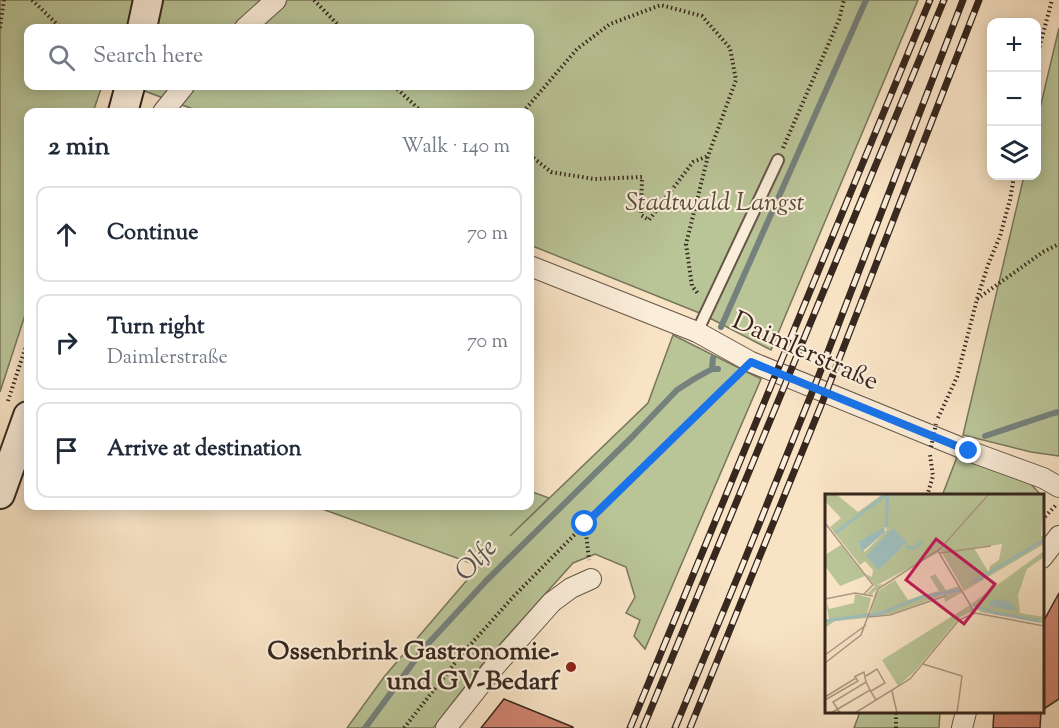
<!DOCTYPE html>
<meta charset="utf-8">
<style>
body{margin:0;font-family:"Sorts Mill Goudy",serif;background:#f2f2f3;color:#1f2937}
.controls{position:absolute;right:18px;top:18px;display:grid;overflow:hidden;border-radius:12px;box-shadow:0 3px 15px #0003}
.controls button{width:54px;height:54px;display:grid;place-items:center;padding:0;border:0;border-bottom:2px solid #e0e1e3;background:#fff;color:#1f2937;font:30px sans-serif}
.stop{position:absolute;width:18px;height:18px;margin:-14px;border:4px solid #1a73e8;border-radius:50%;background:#fff}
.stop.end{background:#1a73e8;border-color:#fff;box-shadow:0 2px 6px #0008}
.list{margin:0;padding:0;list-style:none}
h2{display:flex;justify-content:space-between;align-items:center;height:78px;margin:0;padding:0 24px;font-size:26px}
h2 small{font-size:20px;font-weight:400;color:#747a83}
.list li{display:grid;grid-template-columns:39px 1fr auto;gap:18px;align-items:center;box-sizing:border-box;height:96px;margin:0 12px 12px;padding:0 12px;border:2px solid #e0e1e3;border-radius:12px}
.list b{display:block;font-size:22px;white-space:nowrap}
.list p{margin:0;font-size:20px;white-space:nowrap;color:#747a83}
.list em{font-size:20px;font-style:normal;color:#747a83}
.icon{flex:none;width:33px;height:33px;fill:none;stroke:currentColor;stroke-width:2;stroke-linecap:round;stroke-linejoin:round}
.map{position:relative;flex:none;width:1059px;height:728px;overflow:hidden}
.search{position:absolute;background:#fff;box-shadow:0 3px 15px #0003;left:24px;top:24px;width:510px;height:66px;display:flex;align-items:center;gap:15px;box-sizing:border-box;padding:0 21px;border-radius:12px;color:#747a83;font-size:22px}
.panel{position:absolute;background:#fff;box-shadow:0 3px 15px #0003;left:24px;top:108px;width:510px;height:402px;border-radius:12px}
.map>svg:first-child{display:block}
.green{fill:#b9c497;stroke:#78765b;stroke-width:1.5}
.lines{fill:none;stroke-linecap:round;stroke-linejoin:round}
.stream{stroke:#75817d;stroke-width:6}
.building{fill:#cf836f;stroke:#37271f;stroke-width:1.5}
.lane-casing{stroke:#675648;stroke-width:14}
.street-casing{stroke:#675648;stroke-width:22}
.secondary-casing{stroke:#37271f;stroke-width:32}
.path{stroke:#37271f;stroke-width:4;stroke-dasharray:1.5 3;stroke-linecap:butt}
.lane{stroke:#faedd9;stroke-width:10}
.street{stroke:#faedd9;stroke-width:20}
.secondary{stroke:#faedd9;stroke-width:28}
.rail-casing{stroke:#37271f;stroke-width:7}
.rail{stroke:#faedd9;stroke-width:4.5;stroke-dasharray:14;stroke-linecap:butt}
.path-bridge{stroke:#37271f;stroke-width:4;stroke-dasharray:1.5 3;stroke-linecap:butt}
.route{stroke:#1a73e8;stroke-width:8}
.poi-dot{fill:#8f2418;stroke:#faedd9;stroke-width:2}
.labels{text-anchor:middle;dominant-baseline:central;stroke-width:4.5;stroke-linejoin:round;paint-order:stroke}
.park-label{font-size:26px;font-style:italic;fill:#584e3d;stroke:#faedd9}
.street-label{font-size:26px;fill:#37271f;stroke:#faedd9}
.poi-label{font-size:26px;font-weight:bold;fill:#37271f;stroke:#faedd9;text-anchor:end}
.water-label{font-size:27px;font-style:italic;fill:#56544e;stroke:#faedd9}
.inset-river{fill:none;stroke:#9fbdbb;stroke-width:3}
.inset-road{fill:none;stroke:#ab9883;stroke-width:1.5}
.view{fill:#c2185b;fill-opacity:0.15;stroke:#c2185b;stroke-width:3}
.inset-edge{fill:none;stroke:#37271f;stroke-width:3}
</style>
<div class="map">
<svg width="1059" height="728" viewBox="0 0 1059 728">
<rect width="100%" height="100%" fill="#f8e3c5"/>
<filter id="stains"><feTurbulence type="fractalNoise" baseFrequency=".00333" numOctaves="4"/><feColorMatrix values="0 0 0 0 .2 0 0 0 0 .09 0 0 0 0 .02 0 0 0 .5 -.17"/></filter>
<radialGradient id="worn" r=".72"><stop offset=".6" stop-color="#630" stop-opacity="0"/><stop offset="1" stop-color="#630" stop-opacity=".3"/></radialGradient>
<path class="green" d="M0 0H918L771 350 702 314 530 245V112H201L131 86H530V28H28V86H102L93 112H28V306L0 392Z
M1059 28V456L1031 452 963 435 1024 176H1036L1037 121Z
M673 335 761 379 645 649 634 636 640 620 626 613 635 597 626 567 595 554 573 563 485 661 433 728H347L384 677 479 566 314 506H530V491L549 498 510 536 648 403Z
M957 457 1027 480 1041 495 942 496Z
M860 712H940L939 728H854Z"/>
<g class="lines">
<path class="stream" d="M721 327 866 0
M712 369 713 358
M985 436 1054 413 1059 412
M365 728 424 648 486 581 633 436 677 390 694 379 712 369H718"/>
</g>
<path class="building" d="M1059 593V699L1042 710V624Z
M504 699 573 727V728H481Z
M994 711H1041L1040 728H993Z"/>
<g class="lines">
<defs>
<path id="lane" d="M697 332 778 160"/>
<path id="street" d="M245 28 276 0
M163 112 184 86
M530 266 697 332 751 362 969 451 1043 478 1059 487
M1042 558 1059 536
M446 728 496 665 552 602 571 588 591 579
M962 728 966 712"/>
<path id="secondary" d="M142 28 148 0
M123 112 130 86
M0 494 28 416"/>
</defs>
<use href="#lane" class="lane-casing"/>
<use href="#street" class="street-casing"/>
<use href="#secondary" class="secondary-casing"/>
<path class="path" d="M32 0 61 28
M314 0 341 28
M0 28 4 0
M1036 60 1052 0
M394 86 422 112
M523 112 577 49 610 24 661 5 702 16 730 48 736 80 708 156 686 244 692 286 699 295
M783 148 839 20 844 0
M530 155 551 172 594 179 642 177 641 215 649 220 693 162 708 156
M977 299 1043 252 1059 244
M8 401 28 340
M938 418 957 377 977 299 988 265 1000 236 1010 200 1014 176
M927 496 933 476 930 455
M1042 520 1056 505
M585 524 589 560
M404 728 462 654 514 596 585 524 737 376
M896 728V712"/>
<use href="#lane" class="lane"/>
<use href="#street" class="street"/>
<use href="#secondary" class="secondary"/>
<defs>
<path id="rail" d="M630 728 930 0
M643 728 944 0
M675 728 743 564 819 375 963 0
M690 728 822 403 979 0"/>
</defs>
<use href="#rail" class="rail-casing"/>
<use href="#rail" class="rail"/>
<path class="path-bridge" d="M931 447 936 424"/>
</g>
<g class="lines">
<path class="route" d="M585 524 751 362 969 451"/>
</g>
<circle class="poi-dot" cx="571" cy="667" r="6"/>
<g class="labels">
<g class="park-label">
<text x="715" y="203">Stadtwald Langst</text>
</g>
<g class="street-label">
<text transform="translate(805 352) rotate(24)">Daimlerstraße</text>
</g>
<g class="poi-label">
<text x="559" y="652">Ossenbrink Gastronomie-<tspan x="559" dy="30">und GV-Bedarf</tspan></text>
</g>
<g class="water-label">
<text transform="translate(477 561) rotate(-46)">Olfe</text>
</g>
</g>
<g transform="translate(825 494)">
<rect width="219" height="219" fill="#f8e3c5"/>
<path d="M0 0H11L33 18 58 0H219L216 42H219V50L139 97 116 57 52 91 58 90 46 101 42 100 50 92 41 80 47 83 48 76 40 67 35 71 5 33 16 24 0 7ZM60 33 62 36 40 58 35 53 33 49ZM177 50 174 66 165 72 164 79 149 54ZM16 51 40 82 15 92 0 72V61ZM219 57V63L202 75 193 101 195 119 219 123 218 129 156 118 146 110ZM110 80 121 96 134 92 138 98 120 108 119 101 65 120 45 122 50 99 70 86 83 106 114 97 105 83ZM30 100 46 104 41 124 10 127 0 134V127L4 125 1 107 4 115 29 109ZM145 111 148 117 135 123 89 178 73 192 57 166Z" fill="#b9c497" fill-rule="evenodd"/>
<path d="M59 33 60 38 37 58 33 48ZM68 34 82 48 54 76 41 62ZM168 105 186 108 191 117 163 112Z" fill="#9fbdbb"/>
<path class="inset-river" d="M61 33 63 0M10 39 62 0M81 53 89 54 98 47M148 88 219 46M148 111 171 119 214 127M0 127 57 119 96 103 135 96"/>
<path class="inset-road" d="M0 29 48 91 39 100M113 57 150 119M115 59 166 52M0 105 30 99 48 102M150 119 219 132M43 123 65 121 120 102M0 161 41 131M0 169 36 141 53 95 115 55 164 0M98 170 137 182 132 219M41 182 52 175 60 189 46 197M29 183 39 178 41 188M67 197 72 219M0 203 31 184 33 187 0 206M6 219 45 196 51 206M15 219 8 208 41 188 45 196M30 219 85 185 134 126 150 119"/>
<path class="view" d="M111 45 170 90 139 130 81 86Z"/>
<rect width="219" height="219" class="inset-edge"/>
</g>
<rect width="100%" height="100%" filter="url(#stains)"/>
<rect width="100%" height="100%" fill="url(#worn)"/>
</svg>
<div class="controls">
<button>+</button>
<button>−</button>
<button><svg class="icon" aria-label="layers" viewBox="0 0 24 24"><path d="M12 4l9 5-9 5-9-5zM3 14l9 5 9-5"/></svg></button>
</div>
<div class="stop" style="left:585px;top:524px"></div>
<div class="stop end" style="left:969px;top:451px"></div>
<div class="search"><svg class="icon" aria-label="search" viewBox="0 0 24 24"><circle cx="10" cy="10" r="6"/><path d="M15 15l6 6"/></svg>Search here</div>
<section class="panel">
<h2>2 min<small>Walk · 140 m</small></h2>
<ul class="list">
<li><svg class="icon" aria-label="ahead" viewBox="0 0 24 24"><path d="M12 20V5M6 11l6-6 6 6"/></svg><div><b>Continue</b></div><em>70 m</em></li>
<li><svg class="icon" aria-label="right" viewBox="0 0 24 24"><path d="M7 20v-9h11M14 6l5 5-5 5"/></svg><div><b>Turn right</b><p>Daimlerstraße</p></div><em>70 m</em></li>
<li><svg class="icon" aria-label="arrive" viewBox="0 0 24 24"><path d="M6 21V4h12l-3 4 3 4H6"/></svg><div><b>Arrive at destination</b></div></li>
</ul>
</section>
</div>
